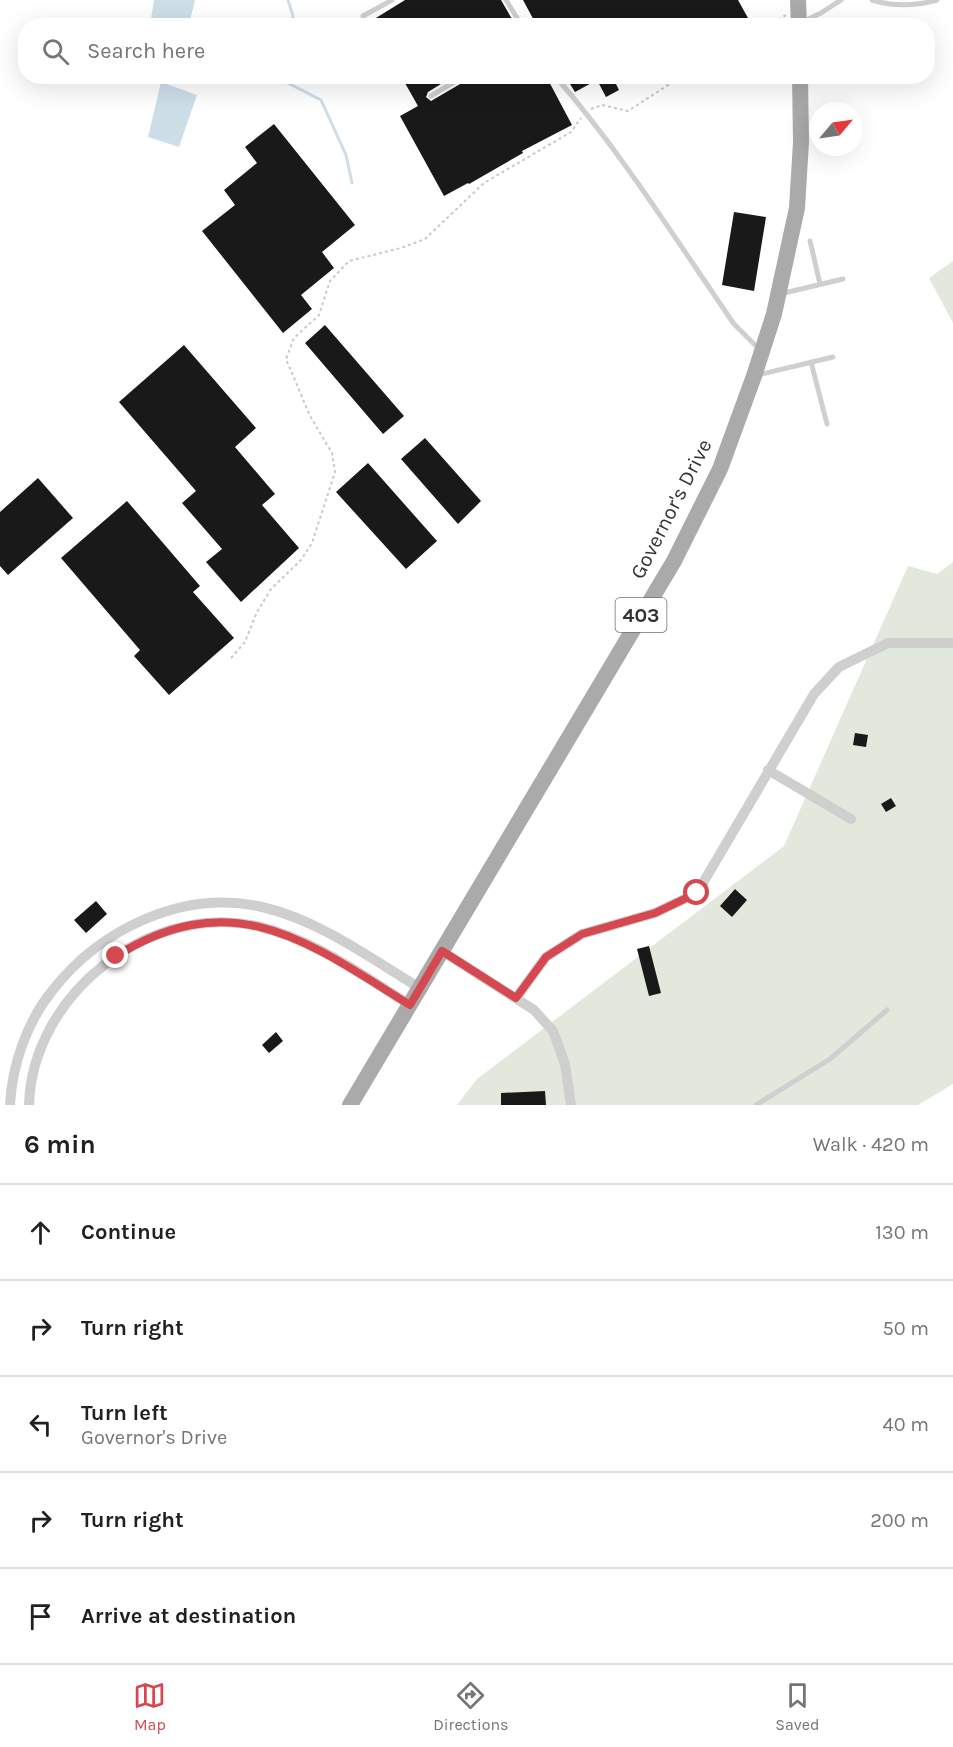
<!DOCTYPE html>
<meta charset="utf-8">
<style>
body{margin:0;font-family:Karla,sans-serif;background:#f6f6f6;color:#202124}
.compass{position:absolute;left:809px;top:102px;width:54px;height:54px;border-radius:50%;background:#fff;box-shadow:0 6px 24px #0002;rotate:61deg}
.stop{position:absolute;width:18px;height:18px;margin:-14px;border:4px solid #d6484f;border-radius:50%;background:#fff}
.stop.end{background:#d6484f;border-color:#fff;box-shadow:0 2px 6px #0008}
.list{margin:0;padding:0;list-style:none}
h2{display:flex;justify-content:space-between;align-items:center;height:78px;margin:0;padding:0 24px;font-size:26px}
h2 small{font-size:20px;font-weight:400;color:#757577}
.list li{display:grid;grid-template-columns:39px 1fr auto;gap:18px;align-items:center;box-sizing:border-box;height:96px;padding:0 24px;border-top:2px solid #e0e0e0}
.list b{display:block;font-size:22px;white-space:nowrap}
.list p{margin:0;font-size:20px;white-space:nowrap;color:#757577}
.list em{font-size:20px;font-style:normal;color:#757577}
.icon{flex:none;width:33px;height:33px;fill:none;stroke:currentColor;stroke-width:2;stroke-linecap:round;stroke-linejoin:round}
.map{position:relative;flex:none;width:953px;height:1105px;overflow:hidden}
.search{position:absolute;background:#fff;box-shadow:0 6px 24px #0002;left:18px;right:18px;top:18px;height:66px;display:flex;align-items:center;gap:15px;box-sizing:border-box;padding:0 21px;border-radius:24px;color:#757577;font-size:22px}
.sheet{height:558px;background:#fff}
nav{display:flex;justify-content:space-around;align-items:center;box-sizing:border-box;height:84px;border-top:2px solid #e0e0e0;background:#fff;font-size:16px;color:#757577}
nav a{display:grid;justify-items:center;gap:3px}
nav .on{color:#d6484f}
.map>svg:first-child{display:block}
.green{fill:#e2e8dc}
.water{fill:#cedee9}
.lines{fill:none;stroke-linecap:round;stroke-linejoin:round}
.stream{stroke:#cedee9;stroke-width:3}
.building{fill:#191919}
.path{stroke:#c9c9c9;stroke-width:2;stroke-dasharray:3 3;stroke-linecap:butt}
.lane{stroke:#cfcfcf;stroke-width:5}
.street{stroke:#cfcfcf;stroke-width:10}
.primary{stroke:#aaa;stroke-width:16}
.route{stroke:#d6484f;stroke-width:8}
.labels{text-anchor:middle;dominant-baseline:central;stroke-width:6;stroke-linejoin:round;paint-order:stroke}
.shield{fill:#fff;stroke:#707070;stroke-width:1.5}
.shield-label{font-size:20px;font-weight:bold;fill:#323232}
.street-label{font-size:21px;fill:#323232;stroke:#fff}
</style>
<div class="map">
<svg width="953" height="1105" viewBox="0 0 953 1105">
<rect width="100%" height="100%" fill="#fff"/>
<path class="green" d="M953 261V323L929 278Z
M953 562V1084L918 1105H457L477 1079 784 846 908 566 937 574Z"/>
<path class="water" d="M154 0H195L189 25H150Z
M241 20H273L274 25H240Z
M161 82 197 95 179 147 148 137Z"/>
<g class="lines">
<path class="stream" d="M288 0 293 16 291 26
M287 76 288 83 321 100 346 155 352 183"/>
</g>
<path class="building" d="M405 0H501L516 26H363Z
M523 0H738L748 18 735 26H537Z
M401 76H454L428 92 426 97 431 101 467 80 469 76H546L572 125 522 151 523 153 469 184 468 183 444 196 400 116 418 106Z
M565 76H612L619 90 606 97 597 80 575 92Z
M274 124 355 225 322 252 334 268 301 295 312 309 283 333 202 231 235 205 224 190 257 163 245 147Z
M734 212 766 217 754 291 722 285Z
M325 325 404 416 383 434 305 343Z
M184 345 256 428 235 447 275 494 262 505 299 548 241 602 206 562 222 549 182 503 196 491 119 402Z
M425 438 481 501 458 524 401 459Z
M368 463 437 541 406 569 336 492Z
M38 478 73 518 8 575 0 566V512Z
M127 501 200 586 193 592 234 638 169 695 134 656 140 650 61 558Z
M855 733 868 735 866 747 853 745Z
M891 798 896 806 886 812 881 804Z
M735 889 747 900 732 917 720 906Z
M96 901 107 914 86 933 74 920Z
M649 946 661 993 649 996 637 949Z
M276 1032 283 1041 269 1053 262 1045Z
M545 1091 546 1105H501V1093Z"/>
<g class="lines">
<path class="path" d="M768 26 786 15
M591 109 602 105 628 111 682 76
M231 658 245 642 257 612 271 589 301 560 312 543 335 472 332 453 310 416 286 359 294 338 319 315 330 281 349 261 401 248 425 239 484 183 571 132 581 118"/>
<path class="lane" d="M506 0 522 26
M872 0C894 7 915 6 937 0
M363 16 392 0
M800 23 821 13 841 0
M555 76C622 153 676 240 734 324L759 349
M431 96 464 76
M810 241 820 284
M780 294 843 279
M811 362 827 424
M758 375 833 357
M756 1105 830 1059 887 1010"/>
<path class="street" d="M768 770 851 819
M442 951 534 1010 553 1031 565 1064 571 1105
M516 998 546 957 582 934 655 913 697 893 814 694 839 667 888 643H953
M10 1105C12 1065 27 1022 52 991 100 929 183 889 262 907 319 920 370 958 420 988
M29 1105C32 995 149 902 257 926 313 939 362 975 410 1005"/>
<path class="primary" d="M798 0 799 26
M350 1105 674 561 720 469 754 376 774 314 797 208 801 142 800 76"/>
</g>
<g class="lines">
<path class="route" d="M116 956C234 883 308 942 410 1005L442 951 516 998 546 957 582 934 655 913 697 893"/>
</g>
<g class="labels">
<rect class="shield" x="615.5" y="598" width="51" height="34" rx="4.5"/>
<g class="shield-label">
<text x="641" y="615">403</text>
</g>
<g class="street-label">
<text transform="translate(671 509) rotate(-63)">Governor's Drive</text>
</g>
</g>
</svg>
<svg class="compass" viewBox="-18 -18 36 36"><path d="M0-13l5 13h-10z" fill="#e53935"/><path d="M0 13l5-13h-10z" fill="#757577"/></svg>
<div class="stop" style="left:697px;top:893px"></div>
<div class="stop end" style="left:116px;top:956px"></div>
<div class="search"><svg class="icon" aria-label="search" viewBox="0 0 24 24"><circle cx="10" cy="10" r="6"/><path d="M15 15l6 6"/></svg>Search here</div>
</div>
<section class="sheet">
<h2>6 min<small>Walk · 420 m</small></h2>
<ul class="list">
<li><svg class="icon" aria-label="ahead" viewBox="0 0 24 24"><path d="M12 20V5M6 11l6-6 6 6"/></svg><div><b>Continue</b></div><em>130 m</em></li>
<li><svg class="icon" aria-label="right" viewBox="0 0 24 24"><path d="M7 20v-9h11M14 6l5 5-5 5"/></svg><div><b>Turn right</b></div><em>50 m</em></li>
<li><svg class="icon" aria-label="left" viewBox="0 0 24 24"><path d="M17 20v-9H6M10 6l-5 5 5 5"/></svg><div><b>Turn left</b><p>Governor's Drive</p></div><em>40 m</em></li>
<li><svg class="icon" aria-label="right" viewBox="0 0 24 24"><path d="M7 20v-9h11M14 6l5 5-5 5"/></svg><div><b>Turn right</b></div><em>200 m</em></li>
<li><svg class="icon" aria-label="arrive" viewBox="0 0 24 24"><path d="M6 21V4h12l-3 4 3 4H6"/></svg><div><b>Arrive at destination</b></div></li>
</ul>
</section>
<nav>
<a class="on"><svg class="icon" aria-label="map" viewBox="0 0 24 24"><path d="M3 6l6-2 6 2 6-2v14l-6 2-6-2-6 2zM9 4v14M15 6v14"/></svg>Map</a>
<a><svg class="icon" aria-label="directions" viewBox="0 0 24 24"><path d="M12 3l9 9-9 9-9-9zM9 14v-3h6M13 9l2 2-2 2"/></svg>Directions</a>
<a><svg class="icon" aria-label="saved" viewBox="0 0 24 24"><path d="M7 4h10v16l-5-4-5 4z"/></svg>Saved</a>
</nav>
